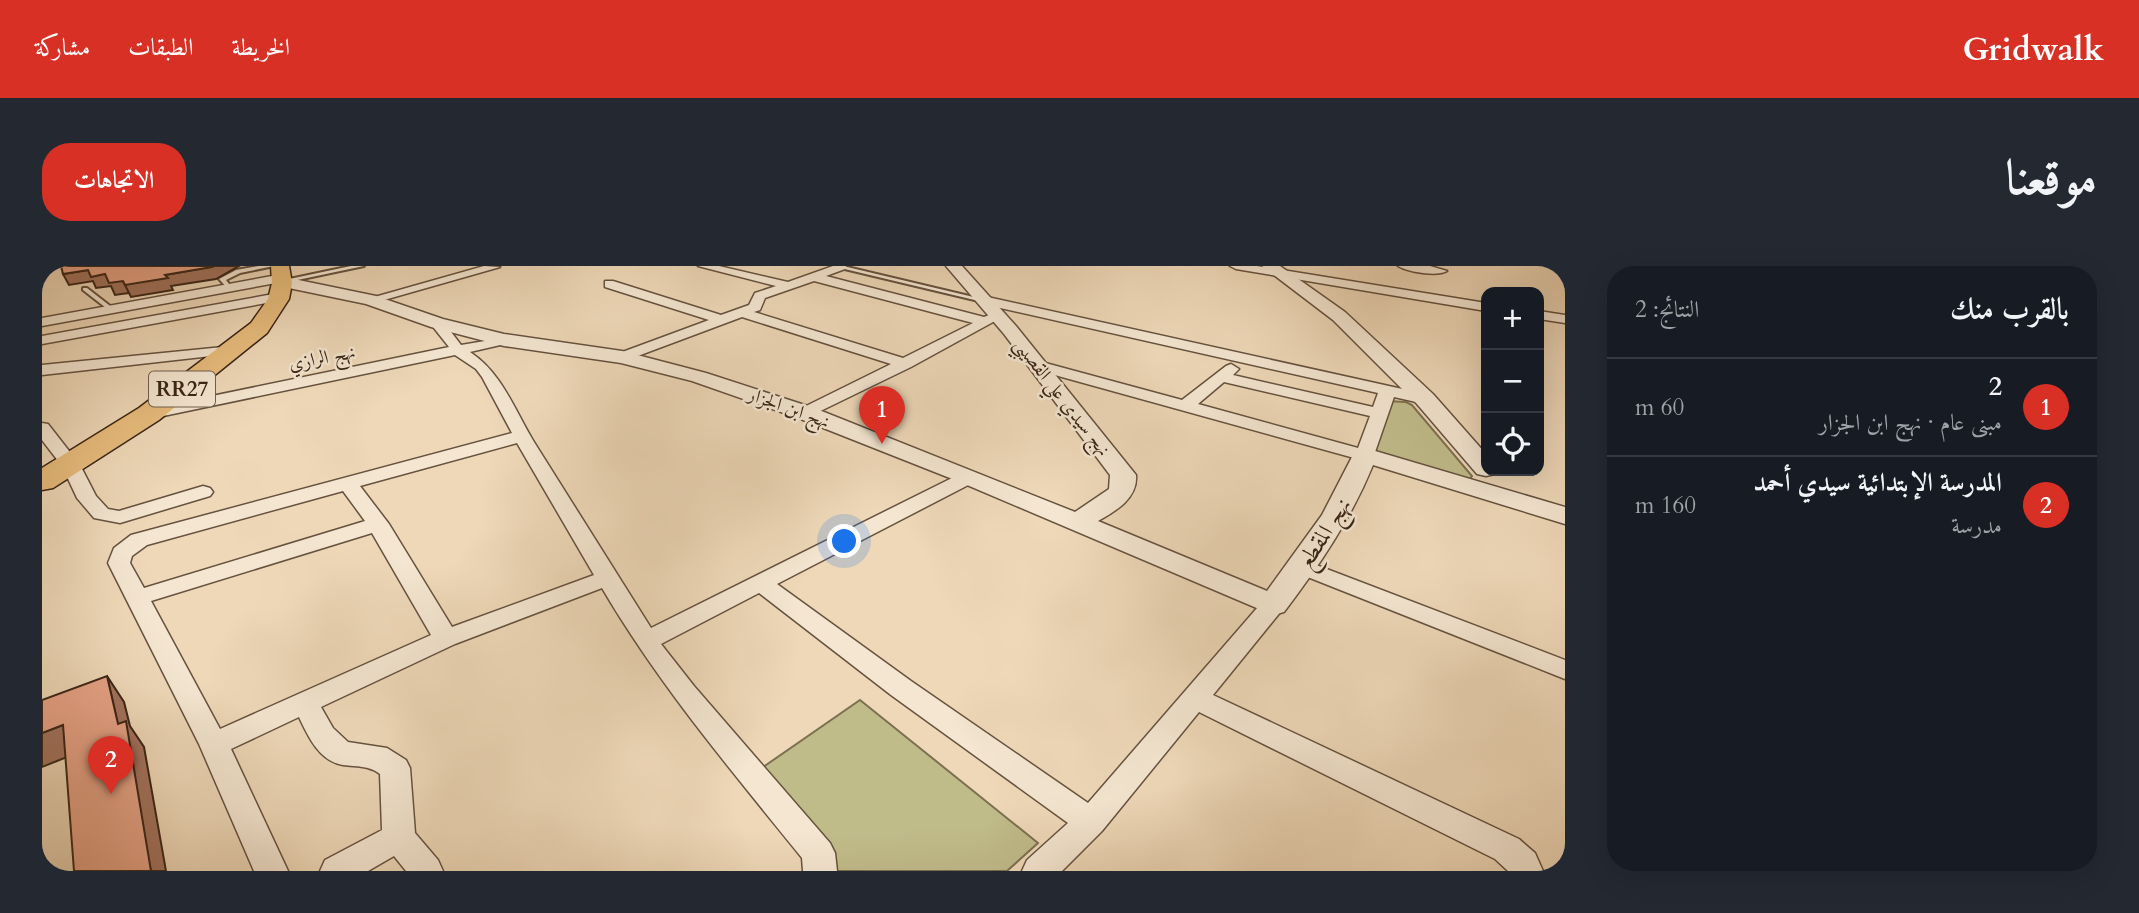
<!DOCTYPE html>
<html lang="ar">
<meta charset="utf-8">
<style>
body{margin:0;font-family:Cardo,Amiri,serif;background:#242831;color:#f1f3f6;direction:rtl}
.controls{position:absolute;right:21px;top:21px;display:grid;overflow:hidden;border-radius:14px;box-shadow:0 7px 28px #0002}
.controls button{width:63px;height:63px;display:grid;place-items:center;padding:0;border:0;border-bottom:2px solid #363941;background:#171b24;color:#f1f3f6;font:35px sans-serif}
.you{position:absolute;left:803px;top:276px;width:24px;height:24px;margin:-18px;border:5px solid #fff;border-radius:50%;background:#1a73e8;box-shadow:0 0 0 10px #1a73e833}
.badge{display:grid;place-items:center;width:46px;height:46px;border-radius:50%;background:#d93025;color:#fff;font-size:23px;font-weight:700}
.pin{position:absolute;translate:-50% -58px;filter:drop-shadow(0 2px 4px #0008)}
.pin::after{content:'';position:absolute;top:37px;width:24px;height:21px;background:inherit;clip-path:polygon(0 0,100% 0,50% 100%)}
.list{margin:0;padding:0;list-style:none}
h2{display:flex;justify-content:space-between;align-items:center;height:91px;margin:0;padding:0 28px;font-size:30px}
h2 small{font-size:23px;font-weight:400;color:#9ea1a6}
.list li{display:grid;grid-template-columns:46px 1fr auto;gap:21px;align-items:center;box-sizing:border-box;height:98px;padding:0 28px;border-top:2px solid #363941}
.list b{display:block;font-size:26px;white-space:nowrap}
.list p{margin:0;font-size:23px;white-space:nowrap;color:#9ea1a6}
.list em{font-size:23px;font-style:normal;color:#9ea1a6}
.icon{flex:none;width:38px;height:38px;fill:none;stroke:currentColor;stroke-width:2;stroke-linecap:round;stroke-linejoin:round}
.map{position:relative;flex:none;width:1523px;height:605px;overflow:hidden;direction:ltr;border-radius:28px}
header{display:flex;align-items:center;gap:42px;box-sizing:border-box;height:98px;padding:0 35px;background:#d93025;color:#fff}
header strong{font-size:33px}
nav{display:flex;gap:38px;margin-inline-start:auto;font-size:24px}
.intro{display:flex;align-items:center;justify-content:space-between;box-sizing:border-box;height:168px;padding:0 42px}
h1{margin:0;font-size:49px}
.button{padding:18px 32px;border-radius:28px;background:#d93025;color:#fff;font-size:24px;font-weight:700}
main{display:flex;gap:42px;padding:0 42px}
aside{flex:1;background:#171b24;border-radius:28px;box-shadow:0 7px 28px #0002}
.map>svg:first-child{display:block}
.green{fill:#c0bc8a;stroke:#7c7050;stroke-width:2}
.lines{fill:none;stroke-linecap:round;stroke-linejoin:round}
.service-casing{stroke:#66523f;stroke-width:4}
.minor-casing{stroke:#66523f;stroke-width:3}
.tertiary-casing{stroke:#66523f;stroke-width:3}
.primary-casing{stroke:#392517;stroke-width:3}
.service{fill:#f4e6d1;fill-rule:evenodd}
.minor{fill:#f4e6d1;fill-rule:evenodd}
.tertiary{fill:#f4e6d1;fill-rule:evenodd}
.primary{fill:#e7bc7c;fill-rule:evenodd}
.shaded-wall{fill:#a2725e;stroke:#392517;stroke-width:2}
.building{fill:#e7a387;stroke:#392517;stroke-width:2}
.labels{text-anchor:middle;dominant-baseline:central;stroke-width:5;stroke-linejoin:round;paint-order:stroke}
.far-street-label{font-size:19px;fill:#392517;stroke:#f4e6d1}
.shield{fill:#f4e6d1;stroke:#715f4f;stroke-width:2}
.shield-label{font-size:21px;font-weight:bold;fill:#392517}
.street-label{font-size:23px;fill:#392517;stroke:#f4e6d1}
</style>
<header>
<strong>Gridwalk</strong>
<nav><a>الخريطة</a><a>الطبقات</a><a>مشاركة</a></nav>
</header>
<div class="intro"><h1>موقعنا</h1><a class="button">الاتجاهات</a></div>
<main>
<aside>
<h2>بالقرب منك<small>النتائج: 2</small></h2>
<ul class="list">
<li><span class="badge">1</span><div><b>2</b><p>مبنى عام · نهج ابن الجزار</p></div><em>60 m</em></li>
<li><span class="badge">2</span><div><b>المدرسة الإبتدائية سيدي أحمد</b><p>مدرسة</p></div><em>160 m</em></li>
</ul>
</aside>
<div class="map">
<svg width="1523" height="605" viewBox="0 0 1523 605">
<rect width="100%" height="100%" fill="#eed8b8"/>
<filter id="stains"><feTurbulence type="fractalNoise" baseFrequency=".00286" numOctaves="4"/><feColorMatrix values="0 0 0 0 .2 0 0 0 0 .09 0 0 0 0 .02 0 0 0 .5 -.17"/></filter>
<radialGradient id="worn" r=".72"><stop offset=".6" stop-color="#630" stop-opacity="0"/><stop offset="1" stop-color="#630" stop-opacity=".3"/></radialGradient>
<path class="green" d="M1346 135 1364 136 1370 139 1430 210 1428 213H1420L1329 187Z
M818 434 996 577 965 605H782L701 515Z"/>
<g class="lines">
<defs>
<path id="service" d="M217 0H232L198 7 184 14 190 22 187 24 177 13 194 4Z
M309 0H322L241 17 238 15Z
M790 0H801L944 34 941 36Z
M41 22H45L72 43V45H68L41 24Z"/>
<path id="minor" d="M442 0 458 1 328 38 322 34Z
M656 0H677L746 16 791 0H804L803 3 784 10 942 51 955 46 962 50 869 101 764 152 756 147 758 143 849 98 700 51 585 94H575L573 91 575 88 667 54 563 21V15H571L679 49 707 39 713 27 734 20ZM772 15 931 57 861 92 712 46 718 44 723 32Z
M1188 0H1215L1444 37V45L1194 3Z
M1356 0H1388L1405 5C1395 11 1366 6 1356 0Z
M1509 0H1523V4L1511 2Z
M241 8 247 12 245 15 0 60V52Z
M237 27 243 31 241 34 0 78V70Z
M941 30 1383 128 1391 133 1383 138 1352 131 1332 189 1323 195 991 103 988 100 996 95 1140 134 1184 100 1189 98 1197 103 1191 109 1331 141 1336 127 936 37 935 34ZM1182 116 1328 150 1316 182 1156 138Z
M1497 45 1523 49V57L1497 53Z
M395 53 400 54 419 79 467 71V77L428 86C460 107 472 143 492 176 531 238 570 300 609 362L920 207H934L937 211 934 215 735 318 869 415 1046 537 1222 334 1231 331 1240 334 1243 339 1240 344 1171 429 1477 573 1493 587 1501 605H1466L1453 593 1157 446 1060 565 1020 605H980L985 594 1026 557 849 429 717 327 619 378 652 420 788 577 793 587 795 605H761L760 592C689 504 617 419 560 322L413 378 279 441 291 462 306 476 345 482 364 494 368 502 373 567 396 594 401 605H364L352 590 326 605H278L283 594 340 564 338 508C326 499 315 501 301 499 277 495 266 470 257 451L189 483 246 605H212L157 478 66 297 72 282 89 269 470 167 440 111 434 103 413 89 107 153 99 148 107 143 407 81 388 57ZM475 177 552 309 410 361 347 258 318 220ZM301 225 323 255 102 322 88 297 90 290 105 279ZM330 267 389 369 178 463 109 335Z
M191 80 198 84 196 87 0 109V99Z
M0 157 6 158 38 199 54 230 66 243 77 245 161 220 168 222 171 226 168 230 78 257 52 252 35 232 20 200 0 174Z
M1261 294 1523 394V413L1253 306 1250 301 1253 296Z"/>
<path id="tertiary" d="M904 0H920L974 60 1094 209C1096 232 1074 245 1056 255L1225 325 1280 249 1311 189 1314 184 1323 182 1523 241V258L1331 199C1309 253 1277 300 1242 346L1231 349 918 216 756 152 650 115 579 97 462 80 389 61 324 38 242 21 234 16 242 11 334 30 401 53 462 68 580 85 664 107 772 142 1033 246 1067 223 1068 209 962 68Z
M1220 0H1238L1303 46 1391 128 1444 188V205H1455L1453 208 1444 210 1435 208 1375 138 1291 54Z"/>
<path id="primary" d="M229 0H247L250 17 247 33 225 67 117 154 11 222 0 224V202L97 142 209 57 226 33 230 17Z"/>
</defs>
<use href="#service" class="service-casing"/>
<use href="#minor" class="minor-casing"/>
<use href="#tertiary" class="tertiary-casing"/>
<use href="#primary" class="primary-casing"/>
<use href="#service" class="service"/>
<use href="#minor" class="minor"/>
<use href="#tertiary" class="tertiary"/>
<use href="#primary" class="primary"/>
</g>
<path class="shaded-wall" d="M172 0H197L174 13 129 20 131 24 89 31 83 19 123 9Z
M46 4 63 8 81 15 87 27 73 29 69 20 54 22 51 15 27 19 21 8Z
M65 410 82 436 88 460 102 481 124 605H109Z
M21 459 40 485 0 501V467Z"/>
<path class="building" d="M19 0H172L170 1 123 9 126 12 83 19 81 15 67 17 63 8 49 11 46 4 21 8Z
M65 410 76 458 84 455 109 605H32L21 459 0 467V434Z"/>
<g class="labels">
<g class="far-street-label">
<text transform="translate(280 92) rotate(-11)">نهج الرازي</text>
<text transform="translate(1020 131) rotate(52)">نهج سيدي علي القصيبي</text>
<text transform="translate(747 142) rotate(20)">نهج ابن الجزار</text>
</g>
<rect class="shield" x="107" y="105.5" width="66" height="35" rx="5"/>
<g class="shield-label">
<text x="140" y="123">RR27</text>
</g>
<g class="street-label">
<text transform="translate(1282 267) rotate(-57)">نهج المقطع</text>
</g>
</g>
<rect width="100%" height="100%" filter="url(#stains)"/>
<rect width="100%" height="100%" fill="url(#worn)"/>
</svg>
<div class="controls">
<button>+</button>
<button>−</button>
<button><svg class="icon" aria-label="locate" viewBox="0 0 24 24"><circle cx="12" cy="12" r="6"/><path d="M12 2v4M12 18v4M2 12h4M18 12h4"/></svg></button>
</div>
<div class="you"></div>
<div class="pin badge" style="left:840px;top:178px">1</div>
<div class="pin badge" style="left:69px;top:528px">2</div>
</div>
</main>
